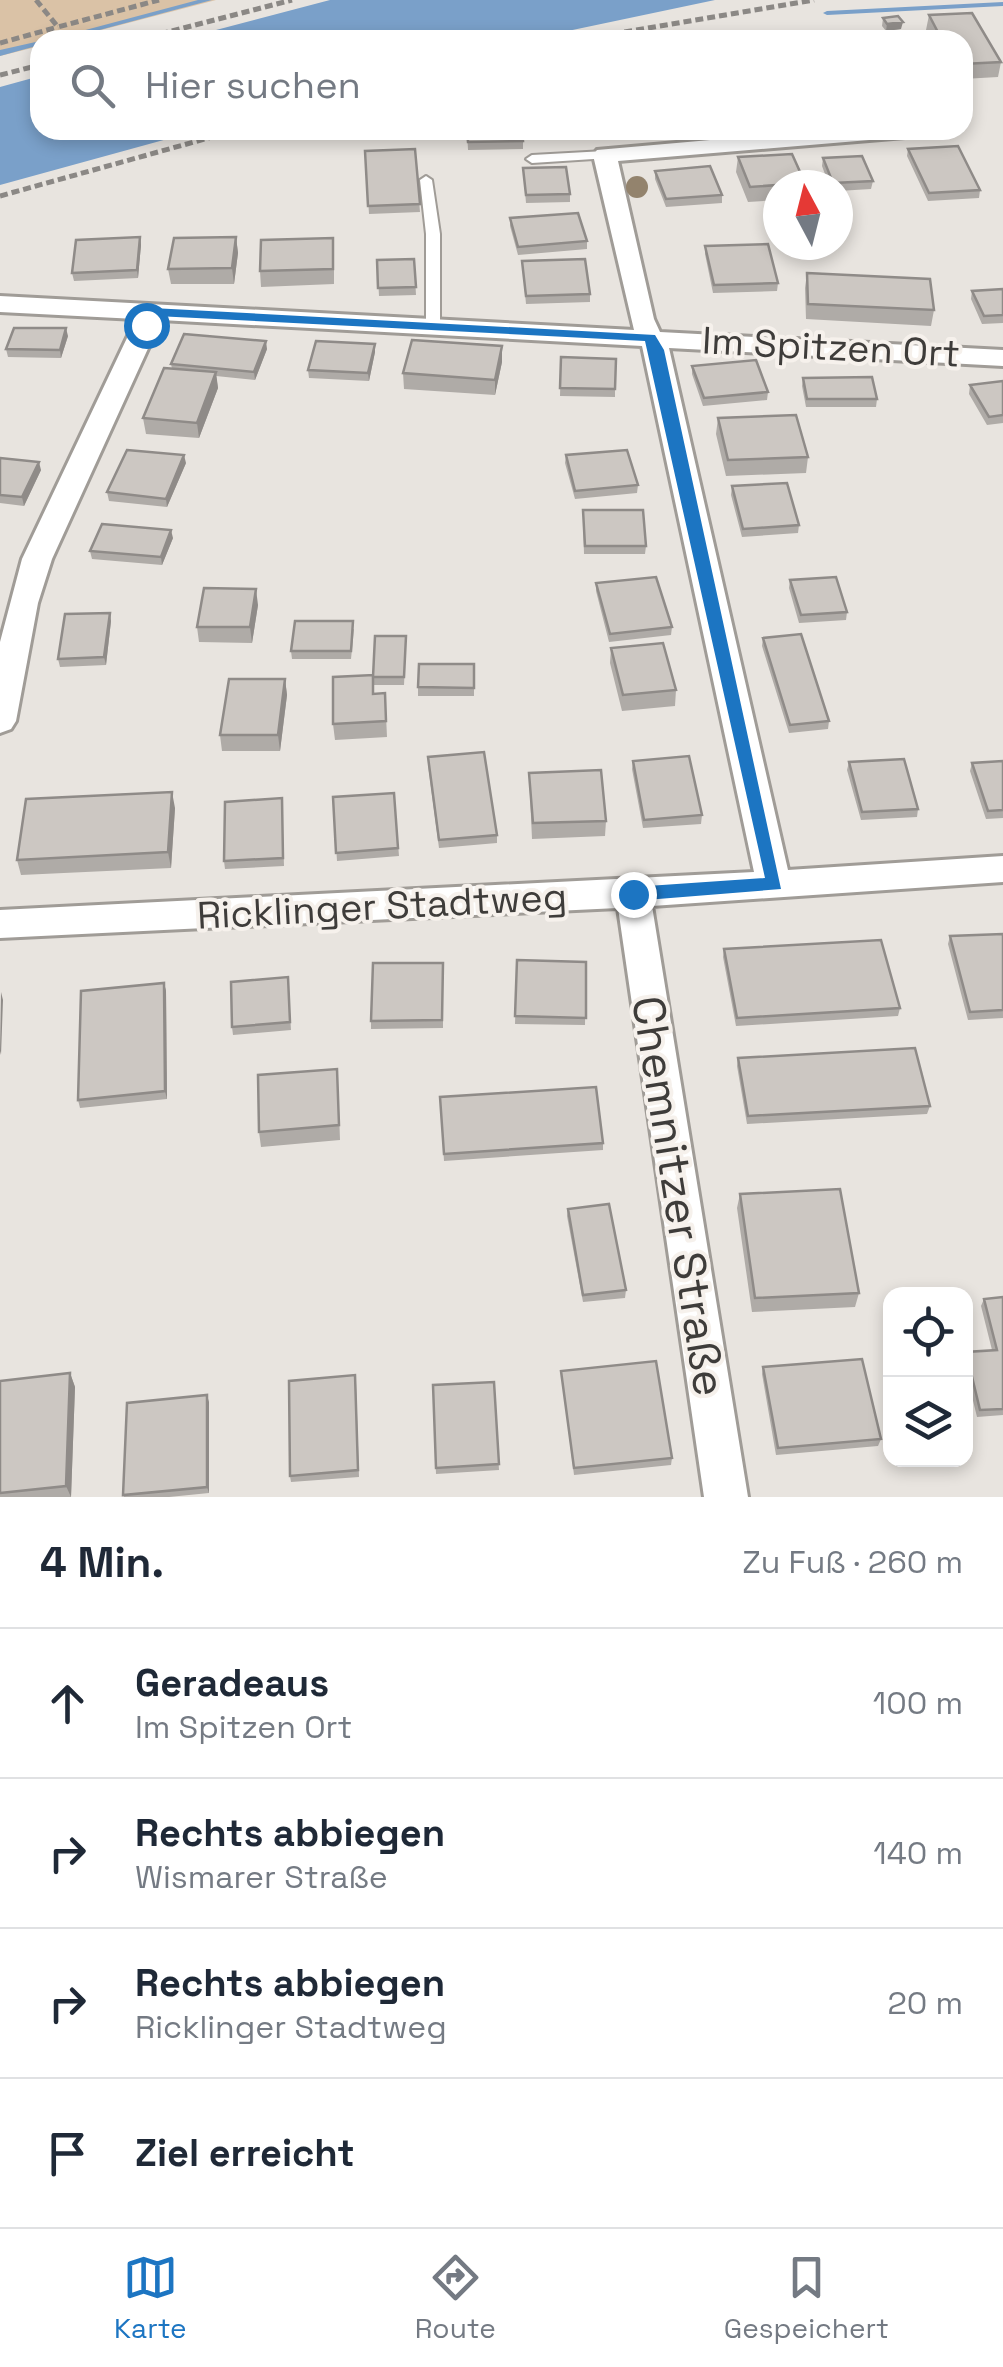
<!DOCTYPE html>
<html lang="de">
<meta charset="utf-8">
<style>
body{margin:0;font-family:"Space Grotesk",sans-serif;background:#f6f6f7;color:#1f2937}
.controls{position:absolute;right:30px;bottom:30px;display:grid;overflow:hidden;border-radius:20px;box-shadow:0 5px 15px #0003}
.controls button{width:90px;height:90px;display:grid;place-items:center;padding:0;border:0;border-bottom:2px solid #e0e1e3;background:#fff;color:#1f2937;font:50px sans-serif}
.compass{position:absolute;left:763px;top:170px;width:90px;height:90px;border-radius:50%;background:#fff;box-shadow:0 5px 15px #0003;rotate:353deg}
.stop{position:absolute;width:30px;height:30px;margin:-22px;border:8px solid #1c75c2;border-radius:50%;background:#fff}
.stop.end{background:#1c75c2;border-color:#fff;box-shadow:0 2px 10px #0008}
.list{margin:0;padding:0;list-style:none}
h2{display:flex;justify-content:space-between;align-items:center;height:130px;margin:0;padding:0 40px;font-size:42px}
h2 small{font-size:32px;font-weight:400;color:#747a83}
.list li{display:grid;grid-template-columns:65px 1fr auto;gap:30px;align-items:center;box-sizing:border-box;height:150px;padding:0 40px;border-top:2px solid #e0e1e3}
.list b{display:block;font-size:38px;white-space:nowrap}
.list p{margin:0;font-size:32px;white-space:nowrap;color:#747a83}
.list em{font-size:32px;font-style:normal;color:#747a83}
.icon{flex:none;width:55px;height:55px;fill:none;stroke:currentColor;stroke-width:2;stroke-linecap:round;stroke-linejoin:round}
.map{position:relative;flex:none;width:1003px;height:1497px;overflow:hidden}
.search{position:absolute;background:#fff;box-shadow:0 5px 15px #0003;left:30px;right:30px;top:30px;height:110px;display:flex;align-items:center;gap:25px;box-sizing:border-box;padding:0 35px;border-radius:30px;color:#747a83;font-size:38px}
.sheet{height:730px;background:#fff}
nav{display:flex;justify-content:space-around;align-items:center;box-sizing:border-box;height:140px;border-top:2px solid #e0e1e3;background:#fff;font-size:28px;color:#747a83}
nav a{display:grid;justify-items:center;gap:5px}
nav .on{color:#1c75c2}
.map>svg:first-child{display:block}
.green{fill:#dac2a6}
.water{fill:#7aa0c9}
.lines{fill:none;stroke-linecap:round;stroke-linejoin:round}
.stream{fill:#7aa0c9;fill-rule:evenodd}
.lane-casing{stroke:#a09c97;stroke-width:4}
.street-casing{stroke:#a09c97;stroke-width:6}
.path{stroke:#8b8885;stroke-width:5;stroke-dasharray:8 4;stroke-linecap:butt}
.lane{fill:#fff;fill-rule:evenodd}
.street{fill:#fff;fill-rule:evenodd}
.tree{fill:#93836d}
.wall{fill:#afaba7}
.shaded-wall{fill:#8f8b88}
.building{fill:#ccc7c2;stroke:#8f8b88;stroke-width:2.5}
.route{fill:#1c75c2}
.labels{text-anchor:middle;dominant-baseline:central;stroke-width:8;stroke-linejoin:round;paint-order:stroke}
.street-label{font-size:38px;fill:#3e3c3a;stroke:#f6f1ec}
.near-street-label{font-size:45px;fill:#3e3c3a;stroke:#f6f1ec}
</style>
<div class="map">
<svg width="1003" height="1497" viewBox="0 0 1003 1497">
<rect width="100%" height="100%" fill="#e8e4df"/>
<path class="green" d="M0 0H216L63 40H40V46L0 56Z"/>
<path class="water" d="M330 0H715L525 40H178Z
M40 76V130H200L0 185V87Z"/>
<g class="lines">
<path class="stream" d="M198 0H212L62 40H48Z
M1003 2V6L827 15 823 13 827 11Z
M40 41V45L0 56V50Z"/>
<defs>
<path id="lane" d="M605 151 609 152V158L532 163 526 159 532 155Z
M426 176 432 180 440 234V326L433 330 426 326V234L420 180Z"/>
<path id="street" d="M822 130H916L905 137 618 161 654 319 660 332 1003 350V366L669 348 788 870 1003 856V882L652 906 748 1497H704L618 908 0 938V910L754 872 642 346 161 320 52 559 38 603 16 721 11 729 0 733V642L22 559 136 319 0 312V296L634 330 593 155 597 150Z"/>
</defs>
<use href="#lane" class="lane-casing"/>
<use href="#street" class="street-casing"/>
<path class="path" d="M36 0 58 27 159 0
M137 40 292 0
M577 40 814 0
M0 43 58 27
M0 75 40 65
M0 196 237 130"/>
<use href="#lane" class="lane"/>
<use href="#street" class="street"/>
</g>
<circle class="tree" cx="637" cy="187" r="11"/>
<path class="wall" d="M929 15 1001 62 998 77 963 79V40H932L926 30Z
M883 18 901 29 886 31 882 26Z
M467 130 523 141V149L468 150Z
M548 130H596L549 135Z
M415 149 420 212 369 214 365 151Z
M908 149 980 190 979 198 928 201 907 156Z
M738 157 805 183V185H778V200L748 202 736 172Z
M823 158 873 181 871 189 838 191V185H829L822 166Z
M523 168 570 194V202L526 203Z
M655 171 722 195V203L666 207 655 179Z
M510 218 587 241V249L518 255 510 226Z
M140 237 141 245 138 278 74 281 72 273Z
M236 237 238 253 234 284H171L168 269Z
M705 246 778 283 777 291 713 293 705 254Z
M334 253V284L261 287 260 271Z
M414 259 416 295 379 296 377 260Z
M522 261 590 294V302L526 304Z
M807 273 934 310 931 326 806 319 805 288Z
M1003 289V323L982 324 971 299 972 291Z
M68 336 61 358 8 357 6 349Z
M267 349 255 380 216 376 218 388 199 438 146 434 143 418 172 369 171 364Z
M375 352 369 381 309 378 308 370Z
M561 357 615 389V397L560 396Z
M502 362 495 395 404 389 403 373Z
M692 366 768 392 767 400 703 406 692 374Z
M803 378 877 399 876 407H806L802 386Z
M1003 381V423L987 425 969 394 970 385Z
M718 418 808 457 806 473 726 476 716 434Z
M566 455 638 485 637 493 575 499 565 463Z
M0 458 41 470 24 506 0 503Z
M186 463 167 507 109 501 107 492Z
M732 486 799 525 798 533 742 537 731 495Z
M583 518 646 546 645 554H584Z
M173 538 162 565 92 559 90 551Z
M790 580 847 612 846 620 799 623 789 588Z
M596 583 672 627 671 635 609 642 596 591Z
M258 605 252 643 199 642 197 627Z
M111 621 106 665 60 667 58 659Z
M354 629 351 659H292L291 651Z
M763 638 829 721 828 729 789 733 762 646Z
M406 644 404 685H374V694L385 693 387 737 335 740 333 724 373 675Z
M611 648 676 690 675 706 622 711 610 663Z
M474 664V696H418V687Z
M285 679 287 695 280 751H222L220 735Z
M633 761 702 815 701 824 643 828 632 769Z
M1003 761V818L986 819 970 771 972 763Z
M849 762 918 809 917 817 861 820 847 770Z
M428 765 497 835V843L439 848Z
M529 773 606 821 605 836 532 839Z
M394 793 399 856 337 861 333 797Z
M282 798 284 866 225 869 224 861Z
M175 808 171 868 21 875 17 860Z
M1003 934V1018L968 1020 948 944 950 936Z
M724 949 900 1008 898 1016 736 1026 723 957Z
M517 960 586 962 585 1025 515 1024Z
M443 963V1028L371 1029V1021Z
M288 977 291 1030 233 1035 232 1027Z
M164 983 166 991 167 1099 80 1108 78 1100Z
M738 1058 930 1106 927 1114 747 1124 737 1066Z
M338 1084 340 1140 261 1147 259 1132Z
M440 1097 603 1143V1150L444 1161Z
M740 1194 859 1293 855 1307 752 1312 737 1208Z
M568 1209 626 1290 625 1298 583 1302 567 1216Z
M1003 1297V1415L977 1417 966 1372V1352L992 1350 981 1306 984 1299Z
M763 1367 881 1439 878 1446 776 1455 762 1374Z
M561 1371 672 1458 671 1465 574 1475Z
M70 1373 75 1387 71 1497H0V1381Z
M356 1382 359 1477 291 1482 290 1476Z
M494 1382 499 1470 436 1474 433 1385Z
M209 1402V1493L169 1497H124L123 1495Z"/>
<path class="shaded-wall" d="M903 22 901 29 886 31 887 24Z
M140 237 141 245 138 278 137 270Z
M236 237 238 253 234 284 232 268Z
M66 328 68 336 61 358 60 350Z
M266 341 267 349 255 380 254 372Z
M375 344V352L369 381 368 373Z
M502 346V362L495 395V380Z
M216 372 218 388 199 438 197 423Z
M184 455 186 463 167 507 166 499Z
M39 462 41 470 24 506 22 497Z
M171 530 173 538 162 565 161 557Z
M256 589 258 605 252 643 250 627Z
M110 613 111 621 106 665 104 657Z
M285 679 287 695 280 751 278 735Z
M172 792 175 808 171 868 168 852Z
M164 983 166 991 167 1099 165 1091Z
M1 992 3 1000 1 1055 0 1051Z
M70 1373 75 1387 71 1497 66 1486Z
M207 1395 209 1402V1493L207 1487Z"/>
<path class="building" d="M972 13 1001 62 963 64V40H942L929 15Z
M898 16 903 22 887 24 883 18Z
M467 130H522L523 141 468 142Z
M958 146 980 190 929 193 908 149Z
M415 149 420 204 368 206 365 151Z
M792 154 805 183 750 187 738 157Z
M862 156 873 181 833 183 823 158Z
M710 166 722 195 666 199 655 171Z
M566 167 570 194 526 195 523 168Z
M578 213 587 241 518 247 510 218Z
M140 237 137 270 72 273 76 240Z
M236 237 232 268 168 269 174 238Z
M333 238V269L260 271 261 240Z
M768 244 778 283 714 285 705 246Z
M414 259 416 287 378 288 377 260Z
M585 259 590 294 526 296 522 261Z
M807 273 930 279 934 310 808 304Z
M1003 289V315L984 316 972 291Z
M14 328H66L60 350 6 349Z
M184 334 266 341 254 372 171 364Z
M412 340 502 346 495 380 403 373Z
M316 341 375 344 368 373 308 370Z
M561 357 616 359 615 389 560 388Z
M756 360 768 392 704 398 692 366Z
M164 368 216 372 197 423 143 418Z
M872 377 877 399H807L803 378Z
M1003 381V415L989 417 970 385Z
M796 415 808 457 728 460 718 418Z
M127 450 184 455 166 499 107 492Z
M627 450 638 485 575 491 566 455Z
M0 458 39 462 22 497 0 495Z
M787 483 799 525 743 529 732 486Z
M583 510H643L646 546H585Z
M102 524 171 530 161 557 90 551Z
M656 577 672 627 610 634 596 583Z
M836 577 847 612 801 615 790 580Z
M204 588 256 589 250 627H197Z
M110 613 104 657 58 659 65 614Z
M295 621H353L351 651H291Z
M801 634 829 721 790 725 763 638Z
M375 636H406L404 677H373Z
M663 643 676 690 623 695 611 648Z
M419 664H474V688L418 687Z
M373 675V694L385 693 386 721 333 724V677Z
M229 679H285L278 735H220Z
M484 752 497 835 439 840 428 757Z
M689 756 702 815 644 820 633 761Z
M904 759 918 809 862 812 849 762Z
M1003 761V810L988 811 972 763Z
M601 770 606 821 533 823 529 773Z
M172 792 168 852 17 860 26 799Z
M394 793 398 848 336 853 333 797Z
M282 798 283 858 224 861 225 802Z
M1003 934V1010L970 1012 950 936Z
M881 940 900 1008 737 1018 724 949Z
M517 960 586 962V1018L515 1016Z
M373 963H443L442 1020 371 1021Z
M288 977 290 1022 232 1027 231 982Z
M164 983 165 1091 78 1100 81 991Z
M915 1048 930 1106 748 1116 738 1058Z
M337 1069 339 1125 259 1132 258 1075Z
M596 1087 603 1143 444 1154 440 1097Z
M840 1189 859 1293 755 1298 740 1194Z
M609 1204 626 1290 583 1295 568 1209Z
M1003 1297V1409L980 1410 966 1352 997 1350 984 1299Z
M862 1359 881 1439 778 1448 763 1367Z
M656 1361 672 1458 574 1468 561 1371Z
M70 1373 66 1486 0 1493V1381Z
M355 1375 358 1470 290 1476 289 1381Z
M494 1382 499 1464 436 1468 433 1385Z
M207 1395V1487L123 1495 127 1403Z"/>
<path class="route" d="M152 308 655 335 664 350 781 889 633 901 624 894 633 887 765 878 645 341 156 316 150 328H141L145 312Z"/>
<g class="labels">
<g class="street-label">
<text transform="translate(831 347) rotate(3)">Im Spitzen Ort</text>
<text transform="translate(382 906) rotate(-3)">Ricklinger Stadtweg</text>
</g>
<g class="near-street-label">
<text transform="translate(679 1196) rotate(81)">Chemnitzer Straße</text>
</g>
</g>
</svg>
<div class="controls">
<button><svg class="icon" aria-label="locate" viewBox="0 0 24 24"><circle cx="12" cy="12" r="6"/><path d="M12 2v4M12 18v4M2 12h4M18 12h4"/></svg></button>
<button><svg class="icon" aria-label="layers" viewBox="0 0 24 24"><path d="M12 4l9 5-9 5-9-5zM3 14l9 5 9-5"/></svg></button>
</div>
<svg class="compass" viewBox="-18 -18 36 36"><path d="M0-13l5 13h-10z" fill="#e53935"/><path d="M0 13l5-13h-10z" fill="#747a83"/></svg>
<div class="stop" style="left:146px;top:325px"></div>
<div class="stop end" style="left:633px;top:894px"></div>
<div class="search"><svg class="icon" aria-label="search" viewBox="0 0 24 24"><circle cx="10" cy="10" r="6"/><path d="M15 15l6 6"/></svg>Hier suchen</div>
</div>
<section class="sheet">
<h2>4 Min.<small>Zu Fuß · 260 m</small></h2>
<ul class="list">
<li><svg class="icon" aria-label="ahead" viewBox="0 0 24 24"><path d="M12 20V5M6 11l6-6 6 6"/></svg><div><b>Geradeaus</b><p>Im Spitzen Ort</p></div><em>100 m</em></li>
<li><svg class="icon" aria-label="right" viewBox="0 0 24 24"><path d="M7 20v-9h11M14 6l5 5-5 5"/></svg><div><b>Rechts abbiegen</b><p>Wismarer Straße</p></div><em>140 m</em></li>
<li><svg class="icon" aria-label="right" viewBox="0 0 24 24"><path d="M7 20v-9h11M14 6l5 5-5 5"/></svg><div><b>Rechts abbiegen</b><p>Ricklinger Stadtweg</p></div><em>20 m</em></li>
<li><svg class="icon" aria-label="arrive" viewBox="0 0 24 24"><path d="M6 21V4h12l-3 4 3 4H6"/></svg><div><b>Ziel erreicht</b></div></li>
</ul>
</section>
<nav>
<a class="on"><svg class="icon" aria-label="map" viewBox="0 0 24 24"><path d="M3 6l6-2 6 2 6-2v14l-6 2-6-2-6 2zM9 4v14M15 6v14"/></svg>Karte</a>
<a><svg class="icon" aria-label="directions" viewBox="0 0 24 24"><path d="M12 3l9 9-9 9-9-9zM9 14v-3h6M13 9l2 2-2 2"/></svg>Route</a>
<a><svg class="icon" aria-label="saved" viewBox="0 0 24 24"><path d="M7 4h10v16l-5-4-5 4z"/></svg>Gespeichert</a>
</nav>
